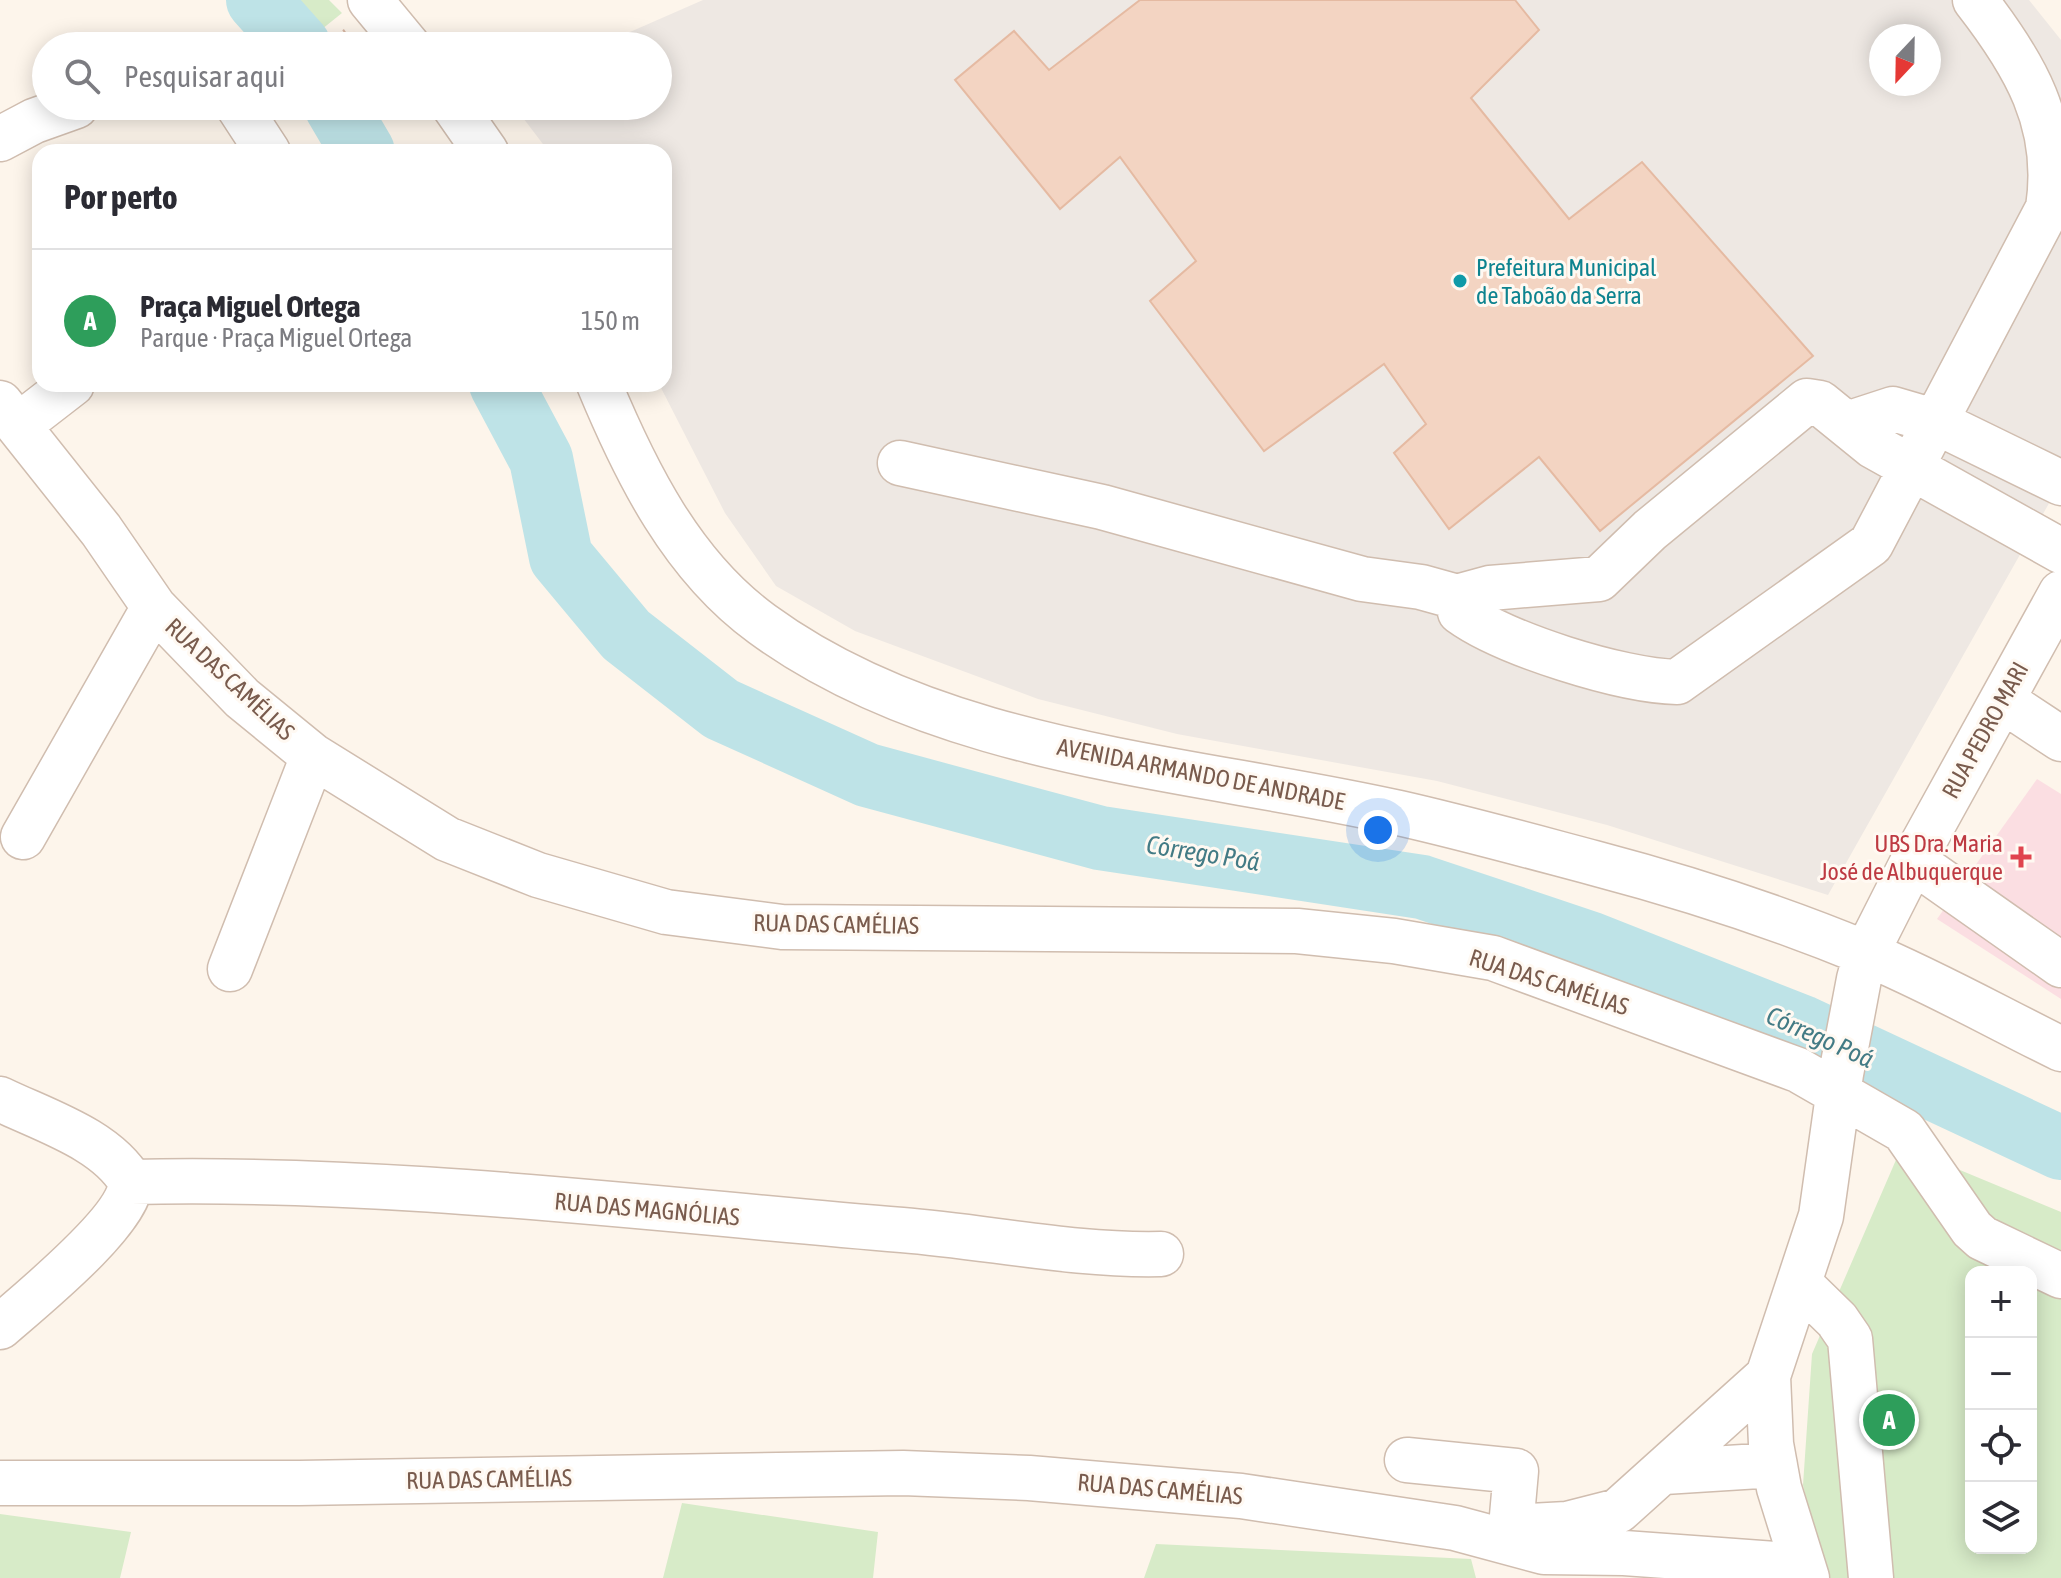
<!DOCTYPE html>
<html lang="pt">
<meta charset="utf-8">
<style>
body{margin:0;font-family:"Asap Condensed",sans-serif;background:#f7f7f7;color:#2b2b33}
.controls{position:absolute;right:24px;bottom:24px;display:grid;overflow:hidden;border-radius:16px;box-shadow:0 4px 20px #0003}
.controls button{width:72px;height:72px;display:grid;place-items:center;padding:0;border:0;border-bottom:2px solid #e1e1e2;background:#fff;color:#2b2b33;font:40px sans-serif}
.compass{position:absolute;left:1869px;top:24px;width:72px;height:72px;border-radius:50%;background:#fff;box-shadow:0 4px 20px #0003;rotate:202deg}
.you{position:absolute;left:1378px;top:830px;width:28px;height:28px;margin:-20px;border:6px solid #fff;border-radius:50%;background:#1a73e8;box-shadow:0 0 0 12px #1a73e833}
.badge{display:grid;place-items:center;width:52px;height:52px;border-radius:50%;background:#d93025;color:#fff;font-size:26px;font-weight:700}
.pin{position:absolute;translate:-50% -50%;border:4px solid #fff;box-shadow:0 2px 8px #0006}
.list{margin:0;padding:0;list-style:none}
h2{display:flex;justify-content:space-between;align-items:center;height:104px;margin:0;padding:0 32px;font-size:34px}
h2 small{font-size:26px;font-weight:400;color:#7c7c81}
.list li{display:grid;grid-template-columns:52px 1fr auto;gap:24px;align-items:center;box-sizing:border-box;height:144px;padding:0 32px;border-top:2px solid #e1e1e2}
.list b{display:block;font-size:30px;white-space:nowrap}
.list p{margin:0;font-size:26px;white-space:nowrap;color:#7c7c81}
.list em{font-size:26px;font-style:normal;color:#7c7c81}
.icon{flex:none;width:44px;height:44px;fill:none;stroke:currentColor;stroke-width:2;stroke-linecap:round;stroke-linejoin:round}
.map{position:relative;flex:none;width:2061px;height:1578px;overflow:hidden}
.search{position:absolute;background:#fff;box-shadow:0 4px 20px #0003;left:32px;top:32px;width:640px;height:88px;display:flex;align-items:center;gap:20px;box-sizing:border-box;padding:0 28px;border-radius:44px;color:#7c7c81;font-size:30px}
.panel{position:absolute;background:#fff;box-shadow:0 4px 20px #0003;left:32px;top:144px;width:640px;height:248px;border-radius:24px}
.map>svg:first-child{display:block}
.industrial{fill:#eee8e3;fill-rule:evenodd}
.medical{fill:#fbdee2}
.green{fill:#d7ebc8;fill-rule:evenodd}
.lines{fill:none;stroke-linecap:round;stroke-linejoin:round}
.river{stroke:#bee3e7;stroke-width:64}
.building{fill:#f3d4c2;stroke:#e5baa2;stroke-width:2}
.minor-casing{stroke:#d0bdaf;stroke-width:47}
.path{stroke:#d8b7a4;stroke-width:5;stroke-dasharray:2 6;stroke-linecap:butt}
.minor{stroke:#fff;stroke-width:44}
.culture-dot{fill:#0f9aa8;stroke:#fff9f2;stroke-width:3}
.health-dot{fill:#e0444e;stroke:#fff9f2;stroke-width:3}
.labels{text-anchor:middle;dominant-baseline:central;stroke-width:6;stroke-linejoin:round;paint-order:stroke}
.culture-label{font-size:24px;fill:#0d838f;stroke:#fff9f2;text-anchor:start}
.street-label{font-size:24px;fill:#795b4d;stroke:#fff9f2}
.health-label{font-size:24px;fill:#be3a42;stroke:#fff9f2;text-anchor:end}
.water-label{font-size:26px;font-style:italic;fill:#437b85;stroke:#fff9f2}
</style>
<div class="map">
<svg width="2061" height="1578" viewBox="0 0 2061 1578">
<rect width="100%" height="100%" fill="#fdf5eb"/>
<path class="industrial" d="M703 0H2029L2061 40V482L1828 895 1607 825 1437 781 1177 734 1038 699 855 631 776 586 725 513 659 384H664V152H549L514 106H658V46H598ZM1881 36H1929V84H1881Z"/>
<path class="medical" d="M2037 779 2061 794V999L1937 919Z"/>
<path class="green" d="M246 0H329L342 13 301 46H278Z
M1902 1146 2061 1212V1578H1826L1803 1485 1812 1354ZM1971 1272H2031V1548H1971Z
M682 1503 878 1532 873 1578H663Z
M0 1514 131 1532 120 1578H0Z
M1156 1544 1471 1559 1476 1578H1144Z"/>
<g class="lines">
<path class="river" d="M258 0 299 46
M336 106 363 152
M501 384 541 459 561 557 626 635 721 709 867 775 1100 838 1422 887 1589 943 1802 1027 2061 1148"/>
</g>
<path class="building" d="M1140 0H1515L1539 30 1471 98 1569 219 1642 162 1813 356 1600 531 1539 457 1449 529 1394 453 1426 424 1384 364 1264 451 1150 301 1196 261 1120 157 1060 209 955 80 1014 31 1049 70Z"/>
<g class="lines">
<defs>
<path id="minor" d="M370 0 408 46
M238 106 268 152
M454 106 486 152
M0 139 34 121 76 106
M599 384C636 473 682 566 762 624 941 755 1189 766 1399 813 1465 828 1530 846 1594 863 1685 887 1778 917 1865 953 1932 981 1996 1017 2061 1049
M0 403 101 530 154 607 242 698 313 756 447 839 538 875 666 912 782 927 1297 931 1394 941 1493 958 1798 1070 1904 1131 1972 1229 1982 1238 2061 1276
M1847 424 1893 409 1934 421 2061 483
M19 425 72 384
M900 463 1102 507 1362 579 1421 587 1457 597 1490 588 1599 579 1650 530 1807 401 1820 403 1873 446 2061 551
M1457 597 1460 612C1504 644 1622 681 1677 682L1871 544 2048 208C2061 124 2024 63 1975 0
M2002 700 2061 739
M23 837 154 607
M1913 861 2061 965
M230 969 313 756
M0 1099C43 1120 106 1139 131 1182 129 1221 32 1299 0 1327
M131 1182C388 1176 647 1209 902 1230 988 1237 1075 1256 1161 1254
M1801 1285 1837 1320 1850 1339 1871 1578
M1407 1460 1516 1471 1511 1527
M1664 1472 1775 1465
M0 1483H299L903 1473 1029 1478 1241 1496 1455 1528 1544 1552 1624 1553 1803 1566
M1513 1527 1567 1524 1618 1511 1768 1376
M1807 1578 1779 1488 1771 1444 1768 1376 1821 1216 1841 1074 1859 979 1866 954 1913 861 2061 593"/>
</defs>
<use href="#minor" class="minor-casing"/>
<path class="path" d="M324 46 347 30"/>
<use href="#minor" class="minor"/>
</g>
<circle class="culture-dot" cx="1460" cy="281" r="8"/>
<path class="health-dot" d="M2017 845h8v8h8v8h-8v8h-8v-8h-8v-8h8z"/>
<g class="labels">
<g class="culture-label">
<text x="1476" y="267">Prefeitura Municipal<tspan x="1476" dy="28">de Taboão da Serra</tspan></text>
</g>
<g class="street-label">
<text transform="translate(230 679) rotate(43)">RUA DAS CAMÉLIAS</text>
<text transform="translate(1985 730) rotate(-61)">RUA PEDRO MARI</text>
<text transform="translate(1201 774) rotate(11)">AVENIDA ARMANDO DE ANDRADE</text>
<text transform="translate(836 924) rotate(1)">RUA DAS CAMÉLIAS</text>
<text transform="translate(1549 982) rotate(18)">RUA DAS CAMÉLIAS</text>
<text transform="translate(647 1209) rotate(5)">RUA DAS MAGNÓLIAS</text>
<text transform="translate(489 1479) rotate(-1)">RUA DAS CAMÉLIAS</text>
<text transform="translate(1160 1489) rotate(5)">RUA DAS CAMÉLIAS</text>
</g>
<g class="health-label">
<text x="2003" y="843">UBS Dra. Maria<tspan x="2003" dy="28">José de Albuquerque</tspan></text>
</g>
<g class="water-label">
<text transform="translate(1203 853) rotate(9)">Córrego Poá</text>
<text transform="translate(1820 1037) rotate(24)">Córrego Poá</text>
</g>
</g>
</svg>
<div class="controls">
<button>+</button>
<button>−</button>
<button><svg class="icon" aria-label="locate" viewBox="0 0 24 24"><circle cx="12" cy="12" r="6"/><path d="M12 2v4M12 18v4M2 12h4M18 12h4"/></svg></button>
<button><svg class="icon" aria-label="layers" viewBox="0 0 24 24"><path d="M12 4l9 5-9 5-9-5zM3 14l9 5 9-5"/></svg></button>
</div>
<svg class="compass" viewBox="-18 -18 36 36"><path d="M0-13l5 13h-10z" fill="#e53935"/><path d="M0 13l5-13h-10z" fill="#7c7c81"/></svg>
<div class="you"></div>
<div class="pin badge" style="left:1889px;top:1420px;background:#2e9e5b">A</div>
<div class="search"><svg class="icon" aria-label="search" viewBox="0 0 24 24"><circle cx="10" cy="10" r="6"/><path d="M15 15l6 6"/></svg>Pesquisar aqui</div>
<section class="panel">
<h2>Por perto<small></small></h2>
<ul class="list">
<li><span class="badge" style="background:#2e9e5b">A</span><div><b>Praça Miguel Ortega</b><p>Parque · Praça Miguel Ortega</p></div><em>150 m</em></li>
</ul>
</section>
</div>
